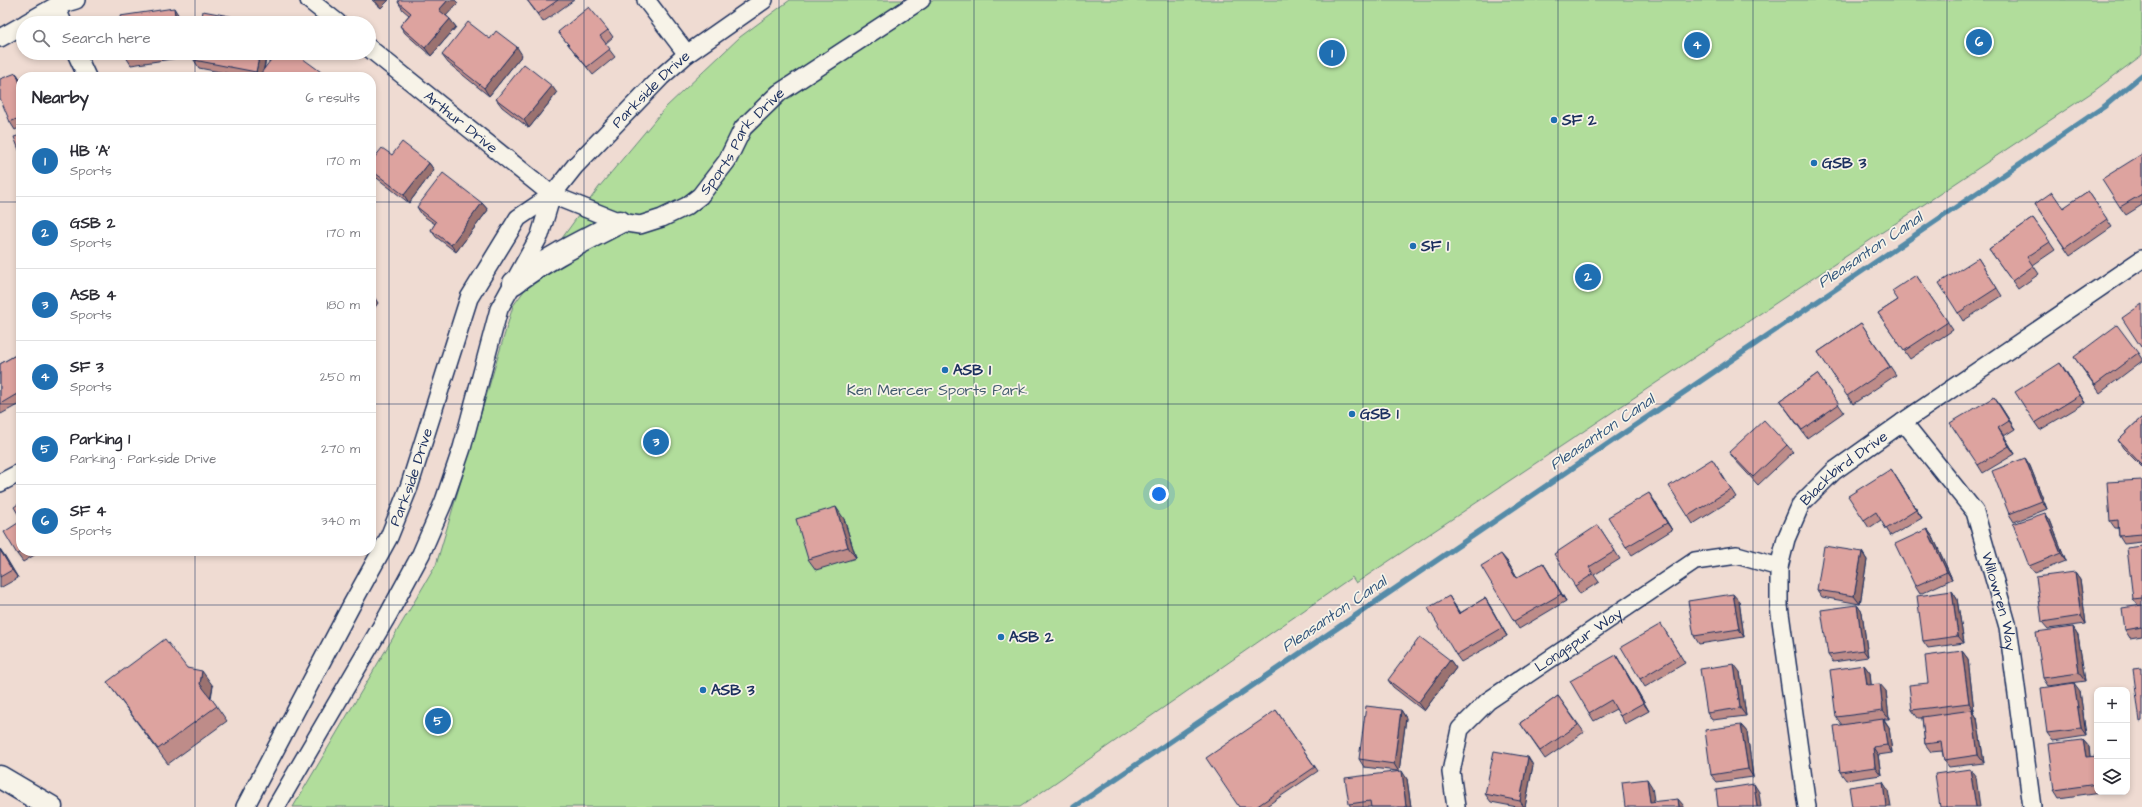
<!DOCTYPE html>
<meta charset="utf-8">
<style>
body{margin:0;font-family:"Architects Daughter",sans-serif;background:#f7f7f7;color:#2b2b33}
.controls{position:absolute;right:12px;bottom:12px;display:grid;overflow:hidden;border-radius:8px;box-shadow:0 2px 6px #0003}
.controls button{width:36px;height:36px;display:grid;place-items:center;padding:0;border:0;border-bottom:1px solid #e1e1e2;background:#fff;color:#2b2b33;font:20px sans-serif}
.you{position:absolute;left:1159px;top:494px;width:14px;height:14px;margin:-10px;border:3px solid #fff;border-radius:50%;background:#1a73e8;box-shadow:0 0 0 6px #1a73e833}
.badge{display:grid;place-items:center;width:26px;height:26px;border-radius:50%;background:#1f6fb2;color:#fff;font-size:13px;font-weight:700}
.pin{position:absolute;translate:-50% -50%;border:2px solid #fff;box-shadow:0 1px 4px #0006}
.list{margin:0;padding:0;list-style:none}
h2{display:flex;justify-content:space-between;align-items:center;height:52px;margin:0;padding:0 16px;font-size:17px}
h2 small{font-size:13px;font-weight:400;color:#7c7c81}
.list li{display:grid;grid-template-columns:26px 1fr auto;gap:12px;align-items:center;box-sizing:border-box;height:72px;padding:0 16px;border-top:1px solid #e1e1e2}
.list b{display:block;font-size:15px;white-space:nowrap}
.list p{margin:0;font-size:13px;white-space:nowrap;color:#7c7c81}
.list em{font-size:13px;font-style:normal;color:#7c7c81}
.icon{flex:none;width:22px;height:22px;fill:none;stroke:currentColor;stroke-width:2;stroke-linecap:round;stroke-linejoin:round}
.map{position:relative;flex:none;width:2142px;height:807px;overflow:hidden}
.search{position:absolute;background:#fff;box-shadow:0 2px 6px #0003;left:16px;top:16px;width:360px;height:44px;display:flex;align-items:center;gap:10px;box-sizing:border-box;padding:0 14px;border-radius:22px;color:#7c7c81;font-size:15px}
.panel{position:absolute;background:#fff;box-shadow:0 2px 6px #0003;left:16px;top:72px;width:360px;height:484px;border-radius:16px}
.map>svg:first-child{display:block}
.green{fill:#b1dd9b;stroke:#66867c}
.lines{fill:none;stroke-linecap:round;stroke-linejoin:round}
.stream{stroke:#558ba8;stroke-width:5.5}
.street-casing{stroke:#1b2f5e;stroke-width:20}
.secondary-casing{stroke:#1b2f5e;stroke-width:25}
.street{stroke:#f7f3e8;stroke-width:17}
.secondary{stroke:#f7f3e8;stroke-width:22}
.wall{fill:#be8c89;stroke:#1b2f5e}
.shaded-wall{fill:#9b726f;stroke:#1b2f5e}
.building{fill:#dda39f;stroke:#1b2f5e}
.grid{fill:none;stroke:#1b2f5e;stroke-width:1;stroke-opacity:0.55}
.poi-dot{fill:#1f6fb2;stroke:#f7f3e8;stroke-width:1.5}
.labels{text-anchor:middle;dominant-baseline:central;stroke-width:3.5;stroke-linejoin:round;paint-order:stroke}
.street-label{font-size:15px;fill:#1b2f5e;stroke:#f7f3e8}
.poi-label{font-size:15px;font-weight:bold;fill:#1b2f5e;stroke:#f7f3e8;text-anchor:start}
.park-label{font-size:15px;fill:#405a6d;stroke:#f7f3e8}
.water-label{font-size:16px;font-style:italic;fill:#33567d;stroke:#f7f3e8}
</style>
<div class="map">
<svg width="2142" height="807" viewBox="0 0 2142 807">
<rect width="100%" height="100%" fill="#efdbd2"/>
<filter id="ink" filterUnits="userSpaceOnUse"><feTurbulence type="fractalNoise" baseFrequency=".025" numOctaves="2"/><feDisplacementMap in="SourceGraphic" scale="8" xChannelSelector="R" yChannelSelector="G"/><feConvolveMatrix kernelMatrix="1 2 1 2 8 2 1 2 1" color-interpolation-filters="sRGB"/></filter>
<g filter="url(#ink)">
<path class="green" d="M790 0H2142V55L2094 91 1356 583 1352 577 1020 807H293L436 565 513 306 599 187 665 108 740 37Z"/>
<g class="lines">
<path class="stream" d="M1074 807 2105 106 2142 75"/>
<defs>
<g id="street">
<path d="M309 0 338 23"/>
<path d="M646 0 687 54"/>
<path d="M56 6 63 23"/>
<path d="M26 23 56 6 76 0"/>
<path d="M0 38 23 25"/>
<path id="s1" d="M369 48 552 195 620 222 640 225 662 218 687 206 700 196 727 161 743 128 779 93 921 0"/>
<path d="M76 53 87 77"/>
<path id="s2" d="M1903 422 1975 512 2008 627 2032 807"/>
<path d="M0 483 21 472"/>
<path id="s3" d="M245 807 351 606 389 537 409 487 469 298 518 218 552 195 575 166 661 77 687 54 764 0"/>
<path d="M276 807 388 615 421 554 444 501 462 448 499 309 540 235 552 195"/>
<path id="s4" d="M1456 807 1451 772 1460 729 1488 701 1695 561 1737 555 1779 567"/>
<path id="s5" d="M1807 807 1779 606V567L1786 539 1801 504 1834 471 1903 422 2142 259"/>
</g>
<path id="secondary" d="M514 283C547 258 583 241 620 222
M0 777 51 807"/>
</defs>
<use href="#street" class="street-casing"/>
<use href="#secondary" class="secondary-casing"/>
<use href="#street" class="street"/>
<use href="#secondary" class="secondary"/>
</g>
<path class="wall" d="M372 0H389L381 8Z
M527 0H574L543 22Z
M398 2 458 3 446 15 456 27 431 56 405 33 400 26 409 15 403 10Z
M608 30 613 37 605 44 615 57 593 75 564 39 558 32Z
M490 39 522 55 489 96 448 63 442 55Z
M125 53H185V57L131 65 126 57Z
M195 53H267L264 70 328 77H246L199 68 194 60Z
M16 73 21 80V127L15 130 10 122Z
M557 93 529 128 502 107 496 99Z
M2142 154V205L2126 215 2120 207Z
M392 155 429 163 434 170 409 203 373 175 371 172V162Z
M2088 191 2112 227 2070 256 2035 204 2064 208Z
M482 203 488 210 456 252 436 237 431 230 435 224 422 215 417 207Z
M2033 218 2055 250 2033 265 2039 274 2018 289 1989 249Z
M1978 258 2002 296 1963 321 1958 313Z
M1916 275 1953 330 1910 359 1878 313 1898 300Z
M1861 323 1896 375 1853 404 1818 352Z
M21 352V403L1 414 0 413V364Z
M2138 353 2142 359V361L2100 393 2074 357Z
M2060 363 2085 403 2040 430 2035 423Z
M1817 374 1844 412 1807 438 1780 401Z
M1999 404 2015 429 2004 436 2015 454 1983 473 1978 465Z
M2142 417V467L2123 448 2118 440Z
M1787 445 1793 452 1758 485 1735 460 1729 452Z
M2025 458 2030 466 2047 509 2014 522 2009 514Z
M1712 459 1736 497 1693 524 1688 516Z
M1891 469 1922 518 1891 536 1881 520 1869 528 1864 520Z
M2142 480V542L2124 544 2119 536 2118 528H2115L2110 521Z
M1649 493 1672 530 1632 555 1626 547Z
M2045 513 2050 520 2066 561 2035 573 2029 566Z
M844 519 856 558 816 570 808 559Z
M1598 525 1620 559 1594 575 1599 582 1580 594 1575 586Z
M1927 529 1933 537 1952 579 1920 594 1915 586Z
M2142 546V636L2130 638 2125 630 2138 605 2133 599Z
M0 549 18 578 0 588Z
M21 551H41L23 562 17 554Z
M1862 552 1867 560 1860 604 1822 597 1817 590Z
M1507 561 1517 578 1543 563 1548 571 1566 601 1519 629 1514 621Z
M2075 572 2080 579 2086 624 2048 629 2042 622Z
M1952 591 1957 599 1964 643 1928 648 1923 641Z
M1485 598 1490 606 1507 636 1461 662 1456 655 1454 604 1460 613Z
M1739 601 1744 637 1699 644 1694 636Z
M1857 605 1862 612 1868 657 1833 662 1828 655Z
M2073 627 2078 635 2085 681 2048 686 2043 678Z
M1666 632 1685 663 1645 687 1640 679Z
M1962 651 1968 659 1974 711H1973L1977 718 1984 763 1949 767 1944 760 1942 751 1931 752 1925 744 1922 718H1918L1912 710 1928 683Z
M1450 660 1456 668 1424 711 1393 687 1388 680Z
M1621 663 1649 711 1625 724 1616 709 1594 721 1589 713Z
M1864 665 1870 673 1871 685 1886 691 1889 719H1884L1889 727 1892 753 1878 755 1881 775 1846 780 1840 772 1842 725 1836 717Z
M187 668 213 686 211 698 227 721 168 764 107 682Z
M1740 672 1746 716 1712 720 1707 713Z
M2080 691 2086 736 2053 741 2047 733Z
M1558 696 1584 732 1545 759 1520 723Z
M1276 710 1318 771 1265 807H1239Z
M1401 710 1406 718 1399 771 1407 779 1411 807H1351L1349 804 1397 771 1364 767 1359 759Z
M1741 725 1747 732 1753 777 1717 782 1711 775Z
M2083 740 2089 747 2090 757 2097 756V792H2101L2059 798 2054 790Z
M1533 765 1525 807H1517L1491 802 1485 794Z"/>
<path class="shaded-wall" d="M376 0H389L381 8 375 1Z
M448 0H455L458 3 445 17 439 10Z
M174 8 179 16 180 23H176Z
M450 19 456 27 431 56 425 48Z
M517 47 522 55 489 96 484 88Z
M260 53H267L262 77H260L256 72Z
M16 73 21 80V84L20 83Z
M552 86 557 93 529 128 524 120Z
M371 133 373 136 371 139Z
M429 163 434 170 409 203 404 195Z
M482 203 488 210 456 252 451 245Z
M373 295 378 303 371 313V298Z
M2060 363 2066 371 2085 403Z
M1994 397 1999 404 2015 429 2009 421Z
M1998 428 2004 436 2015 454 2009 446Z
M2025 458 2030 466 2047 509 2042 501Z
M1891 469 1896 477 1922 518 1916 510Z
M1649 493 1654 500 1672 530 1667 523Z
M836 507 844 519 856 558 848 547Z
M2045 513 2050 520 2066 561 2061 553Z
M1927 529 1933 537 1952 579 1947 572Z
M0 549 5 556 18 578 12 570Z
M1862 552 1867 560 1860 604 1854 596Z
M1501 554 1507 561 1522 586 1516 578Z
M1543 563 1548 571 1566 601 1561 594Z
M2075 572 2080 579 2086 624 2081 616Z
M1952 591 1957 599 1964 643 1958 636Z
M1733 594 1739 601 1744 637 1739 629Z
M1449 596 1454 604 1464 621 1459 614Z
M1485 598 1490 606 1507 636 1502 628Z
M1857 605 1862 612 1868 657 1863 650Z
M2073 627 2078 635 2085 681 2079 673Z
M1962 651 1968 659 1974 711 1969 703Z
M1616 655 1621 663 1649 711 1643 703Z
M1450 660 1456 668 1424 711 1418 703Z
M1734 664 1740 672 1746 716 1740 708Z
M1864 665 1870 673 1872 693 1867 685Z
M202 671 213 686 210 699 200 684Z
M2074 683 2080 691 2086 736 2081 729Z
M1880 684 1886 691 1889 719 1883 711Z
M1401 710 1406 718 1399 772 1394 764Z
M1972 710 1977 718 1984 763 1978 755Z
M1883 719 1889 727 1892 753 1887 745Z
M1741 725 1747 732 1753 777 1748 769Z
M2083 740 2089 747 2091 765 2086 757Z
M1873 747 1878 755 1881 775 1875 767Z
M1528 757 1533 765 1525 807H1524L1520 801Z
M1970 769 1976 777 1980 807H1976Z
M1402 771 1407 779 1411 807H1406Z
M1647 779 1652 787 1655 807 1650 802Z
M1883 782 1888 790 1891 807H1886Z
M1754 784 1759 792 1761 807H1757Z
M1678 799 1684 806V807H1679Z"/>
<path class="building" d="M399 0H448L439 10 450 19 425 48 400 26 411 13 398 2Z
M527 0H558L538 14Z
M589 7 608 30 600 36 610 49 587 67 558 32Z
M174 8 176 23H121L120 16Z
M203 11 266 23H201Z
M468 22 490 39 496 31 517 47 484 88 442 55Z
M125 53H155L126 57Z
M195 53H260L256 72 194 60Z
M276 53H295L328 77H258Z
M524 64 552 86 524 120 496 99Z
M16 73 20 83 21 82V117L10 122 0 98V79Z
M21 135V155L14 137Z
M402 142 429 163 404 195 371 170V162L382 148 392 155Z
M2142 154V194L2120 207 2102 179Z
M443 173 482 203 451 245 431 230 436 222 417 207Z
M2088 191 2107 219 2065 248 2035 204 2052 192 2063 208Z
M2033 218 2050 242 2027 257 2033 266 2012 281 1989 249Z
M1978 258 1997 288 1958 313 1939 283Z
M1916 275 1948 322 1904 351 1878 313 1898 300 1892 291Z
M2142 304V346L2141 347 2122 318Z
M1861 323 1890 367 1847 396 1818 352Z
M2117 325 2138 353 2095 385 2074 357Z
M21 352V400L17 394 0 404V364Z
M2060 363 2080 395 2035 423 2015 392Z
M1817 374 1839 404 1802 430 1780 401Z
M1994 397 2009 421 1998 428 2009 446 1978 465 1950 423Z
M2142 417V465L2118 440Z
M1764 420 1787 445 1753 477 1729 452Z
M2025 458 2042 501 2009 514 1992 471Z
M1712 459 1731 489 1688 516 1669 486Z
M1891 469 1916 510 1886 529 1876 512 1864 520 1848 496Z
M2142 480V534L2119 536 2118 520 2110 521 2107 482Z
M1649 493 1667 523 1626 547 1608 517Z
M21 502V519L14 507Z
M836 507 848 547 808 559 796 519Z
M2045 513 2061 553 2029 566 2013 524Z
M21 521V551H23L17 554 4 532Z
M1598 525 1615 551 1589 567 1593 574 1575 586 1554 554Z
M1927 529 1947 572 1915 586 1895 544Z
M1824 546 1862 552 1854 596 1817 590Z
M2142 546V598L2133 599 2127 548Z
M0 550 12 570 0 577Z
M1501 554 1516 578 1543 563 1561 594 1514 621 1481 566Z
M2075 572 2081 616 2042 622 2036 577Z
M1952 591 1958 636 1923 641 1917 596Z
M1733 594 1739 629 1694 636 1688 601Z
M1449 596 1459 614 1485 598 1502 628 1456 655 1428 608Z
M1857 605 1863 650 1828 655 1821 610Z
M2142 605V627L2125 630 2122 608Z
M1661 624 1680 655 1640 679 1621 647Z
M2073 627 2079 673 2043 678 2036 632Z
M1420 637 1450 660 1418 703 1388 680Z
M165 639 187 668 202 671 200 684 217 706 158 749 107 682Z
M1962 651 1969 703 1912 710 1909 685 1928 683 1925 656Z
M1616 655 1643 703 1620 716 1611 700 1589 713 1570 681Z
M1734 664 1740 708 1707 713 1700 669Z
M1864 665 1867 685 1880 684 1883 711 1836 717 1830 670Z
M2142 668V721L2140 722 2133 669Z
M2074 683 2081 729 2047 733 2041 688Z
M1558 696 1578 725 1540 751 1520 723Z
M1366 706 1401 710 1394 764 1359 759Z
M1276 710 1315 767 1256 807H1239L1206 758Z
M1972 710 1978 755 1944 760 1941 742 1925 744 1922 717Z
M1883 719 1887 745 1873 747 1875 767 1840 772 1834 726Z
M1741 725 1748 769 1711 775 1705 730Z
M2083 740 2086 757 2097 756V784L2054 790 2048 744Z
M1494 751 1528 757 1520 801 1485 794Z
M1970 769 1976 807H1940L1935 774Z
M1402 771 1406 807H1371L1370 801 1349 804 1345 778Z
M1647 779 1650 802 1678 799 1679 807H1625L1622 782Z
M1883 782 1886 807H1852L1849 787Z
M1754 784 1757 807H1718L1716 790Z"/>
</g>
<path class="grid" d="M195 0V23M389 0V807M584 0V807M779 0V807M974 0V807M1168 0V807M1363 0V807M1558 0V807M1753 0V807M1947 0V807M195 53V77M0 202H21M371 202H2142M0 404H21M371 404H2142M195 551V807M0 605H2142"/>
<g class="poi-dot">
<circle cx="1554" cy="120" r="4"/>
<circle cx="1814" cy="163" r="4"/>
<circle cx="1413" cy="246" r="4"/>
<circle cx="945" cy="370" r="4"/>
<circle cx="1352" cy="414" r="4"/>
<circle cx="1001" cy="637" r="4"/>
<circle cx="703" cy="690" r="4"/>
</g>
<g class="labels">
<g class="street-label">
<text stroke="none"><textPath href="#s3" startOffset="838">Parkside Drive</textPath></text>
<text stroke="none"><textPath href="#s1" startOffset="118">Arthur Drive</textPath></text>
<text stroke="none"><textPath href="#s1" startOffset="465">Sports Park Drive</textPath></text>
<text stroke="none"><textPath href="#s5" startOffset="365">Blackbird Drive</textPath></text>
<text stroke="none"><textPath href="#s3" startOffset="370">Parkside Drive</textPath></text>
<text stroke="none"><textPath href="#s2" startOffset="208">Willowren Way</textPath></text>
<text stroke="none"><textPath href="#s4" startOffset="228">Longspur Way</textPath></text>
</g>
<g class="poi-label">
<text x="1562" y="120">SF 2</text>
<text x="1822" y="163">GSB 3</text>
<text x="1421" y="246">SF 1</text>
<text x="953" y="370">ASB 1</text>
<text x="1360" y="414">GSB 1</text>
<text x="1009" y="637">ASB 2</text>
<text x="711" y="690">ASB 3</text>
</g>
<g class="park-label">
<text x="937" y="390">Ken Mercer Sports Park</text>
</g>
<g class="water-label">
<text transform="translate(1870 250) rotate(-34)">Pleasanton Canal</text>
<text transform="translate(1602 432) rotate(-34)">Pleasanton Canal</text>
<text transform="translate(1334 614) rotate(-34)">Pleasanton Canal</text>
</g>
</g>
</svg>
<div class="controls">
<button>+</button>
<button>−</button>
<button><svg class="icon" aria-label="layers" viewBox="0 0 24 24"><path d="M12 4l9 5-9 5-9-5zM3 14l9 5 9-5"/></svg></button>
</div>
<div class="you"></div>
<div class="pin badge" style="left:1332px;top:53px">1</div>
<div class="pin badge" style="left:1588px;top:277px">2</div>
<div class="pin badge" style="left:656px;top:442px">3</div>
<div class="pin badge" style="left:1697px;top:45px">4</div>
<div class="pin badge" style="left:438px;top:721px">5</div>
<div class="pin badge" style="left:1979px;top:42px">6</div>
<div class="search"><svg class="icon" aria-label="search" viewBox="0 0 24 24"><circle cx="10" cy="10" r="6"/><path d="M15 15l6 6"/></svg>Search here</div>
<section class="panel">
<h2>Nearby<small>6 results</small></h2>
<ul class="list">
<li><span class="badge">1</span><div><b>HB 'A'</b><p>Sports</p></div><em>170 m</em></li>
<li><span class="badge">2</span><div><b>GSB 2</b><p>Sports</p></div><em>170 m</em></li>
<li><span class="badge">3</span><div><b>ASB 4</b><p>Sports</p></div><em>180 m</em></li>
<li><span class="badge">4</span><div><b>SF 3</b><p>Sports</p></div><em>250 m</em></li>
<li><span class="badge">5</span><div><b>Parking 1</b><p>Parking · Parkside Drive</p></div><em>270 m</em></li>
<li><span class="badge">6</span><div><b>SF 4</b><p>Sports</p></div><em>340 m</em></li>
</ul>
</section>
</div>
